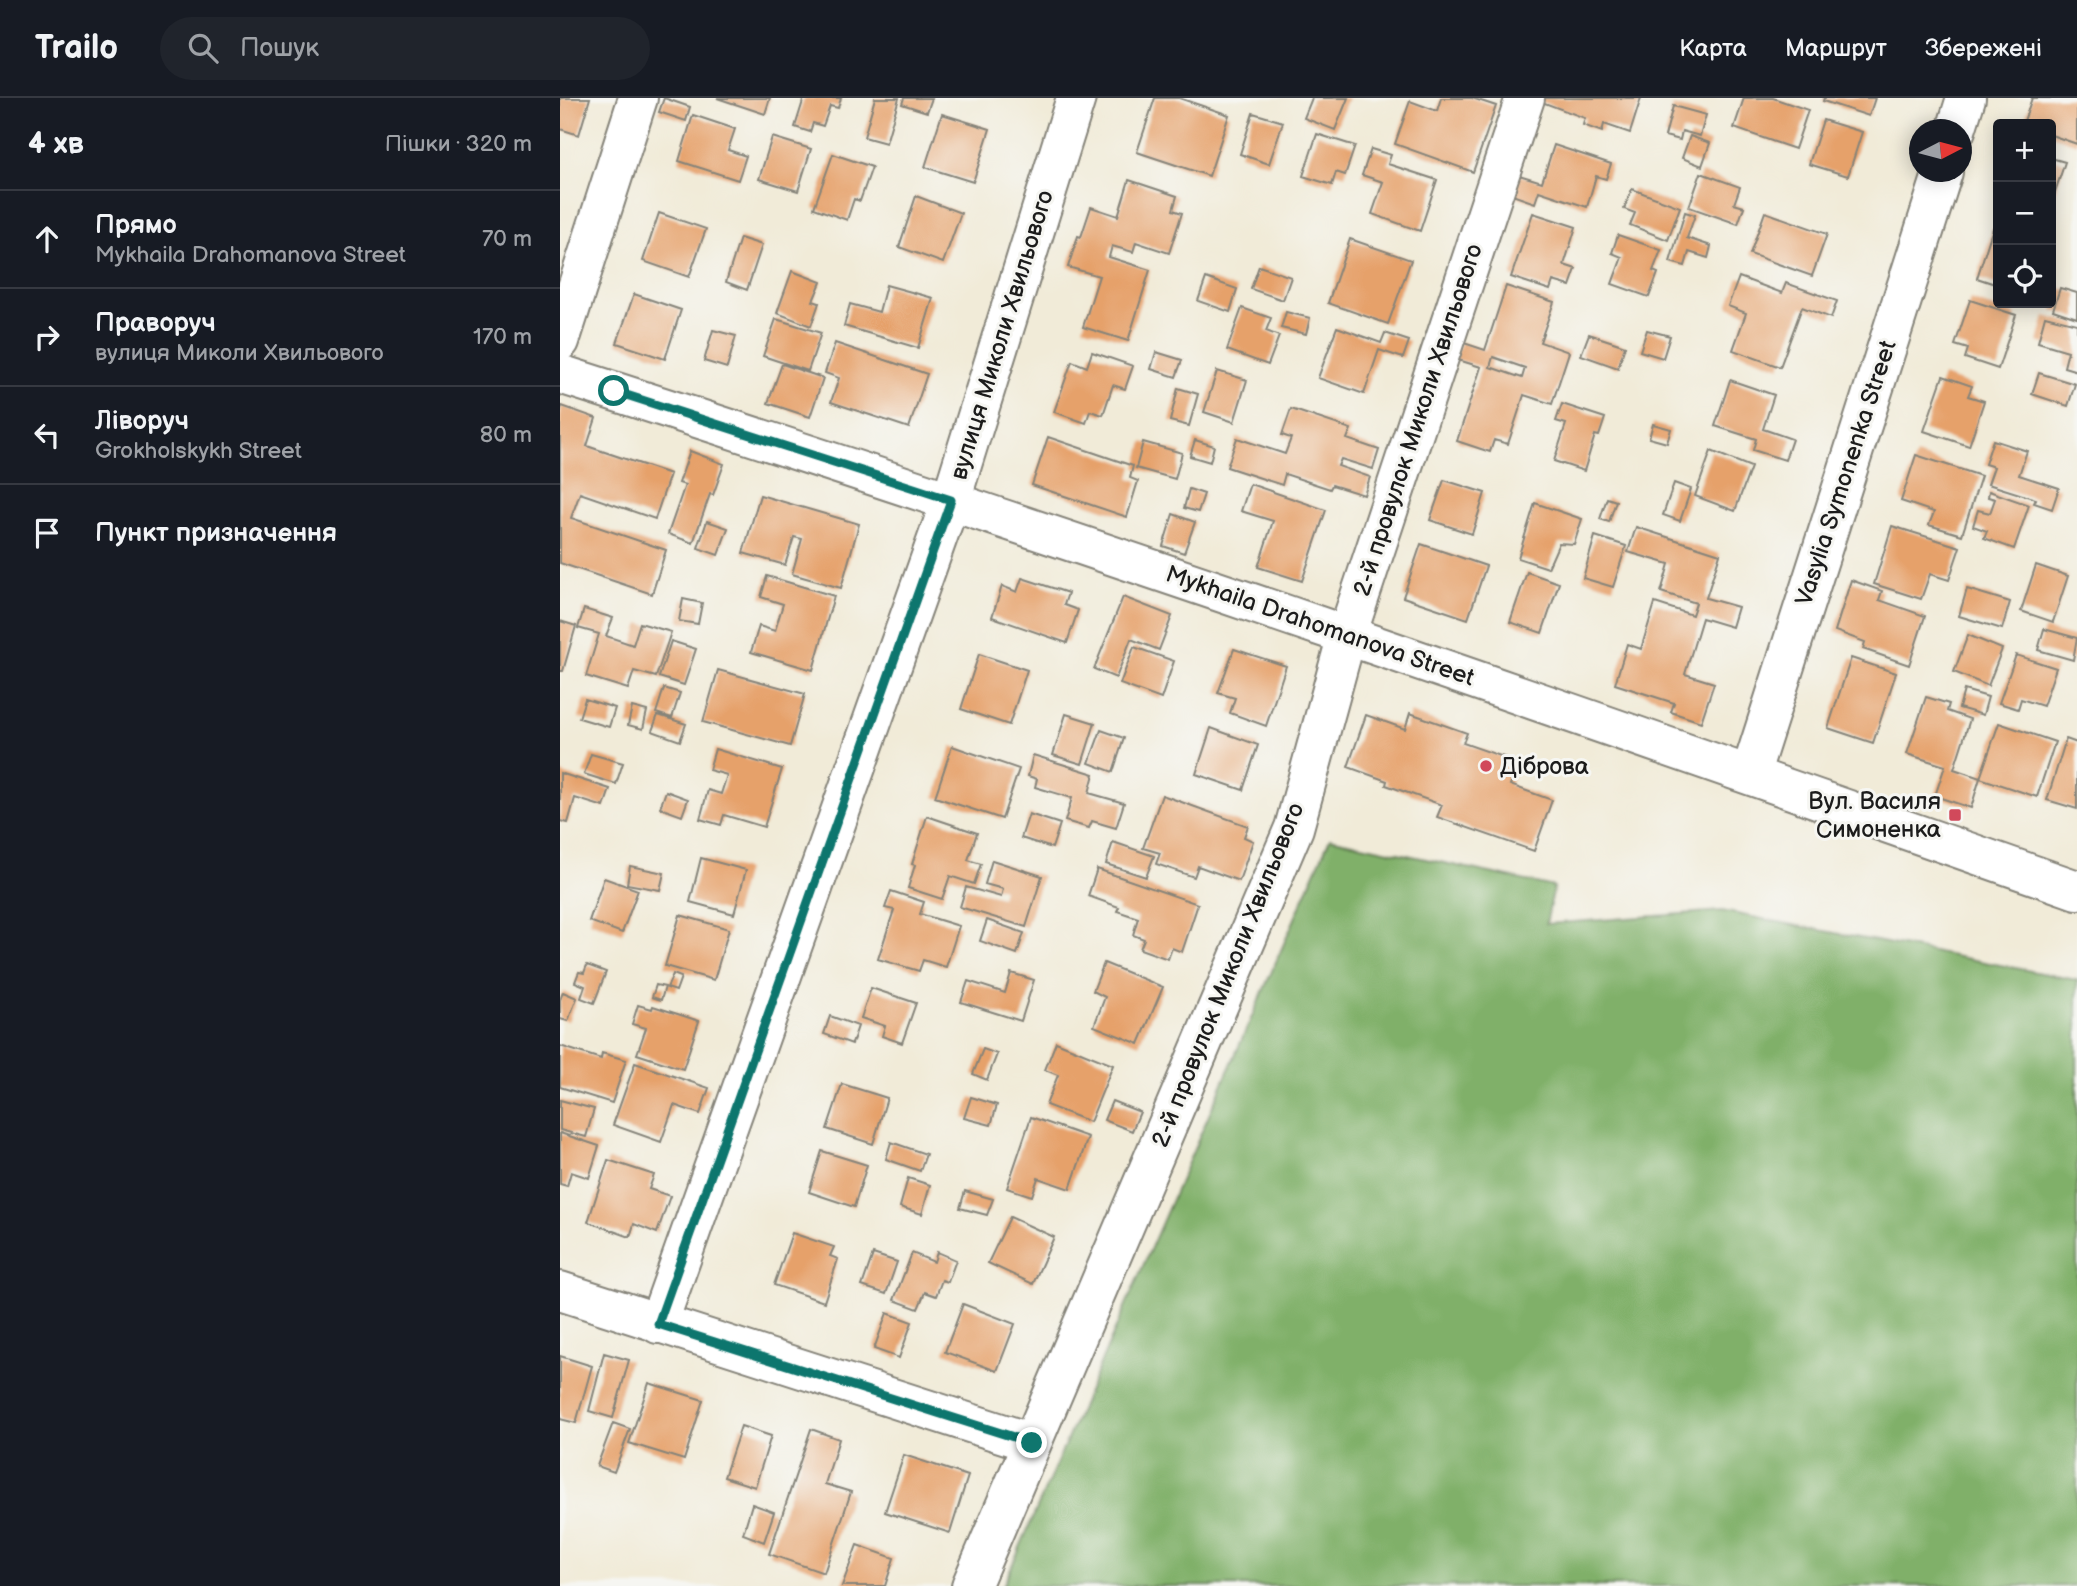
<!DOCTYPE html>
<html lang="uk">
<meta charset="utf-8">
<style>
body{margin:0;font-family:"Balsamiq Sans",sans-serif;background:#20242c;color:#f1f3f6}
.controls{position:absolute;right:21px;top:21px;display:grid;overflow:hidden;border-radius:7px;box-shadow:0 4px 18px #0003}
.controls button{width:63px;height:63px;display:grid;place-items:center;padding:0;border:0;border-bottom:2px solid #363941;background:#171b24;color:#f1f3f6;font:35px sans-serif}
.compass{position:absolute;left:1349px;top:21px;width:63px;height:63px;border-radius:50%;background:#171b24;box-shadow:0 4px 18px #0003;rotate:84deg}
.stop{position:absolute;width:21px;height:21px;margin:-16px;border:5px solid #0f766e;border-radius:50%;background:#fff}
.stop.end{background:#0f766e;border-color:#fff;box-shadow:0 2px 7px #0008}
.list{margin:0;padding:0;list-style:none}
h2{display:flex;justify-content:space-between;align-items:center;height:91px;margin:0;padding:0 28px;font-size:30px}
h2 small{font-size:23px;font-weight:400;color:#9ea1a6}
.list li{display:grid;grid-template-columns:46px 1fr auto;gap:21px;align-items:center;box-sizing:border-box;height:98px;padding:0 28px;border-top:2px solid #363941}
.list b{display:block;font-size:26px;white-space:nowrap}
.list p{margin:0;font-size:23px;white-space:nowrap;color:#9ea1a6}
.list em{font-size:23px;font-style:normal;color:#9ea1a6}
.icon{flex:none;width:38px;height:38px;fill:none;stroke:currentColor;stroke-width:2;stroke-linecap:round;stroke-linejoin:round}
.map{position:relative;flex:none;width:1517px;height:1488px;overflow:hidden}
header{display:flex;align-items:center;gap:42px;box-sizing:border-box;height:98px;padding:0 35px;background:#171b24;border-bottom:2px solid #363941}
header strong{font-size:33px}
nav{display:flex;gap:38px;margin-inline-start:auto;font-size:24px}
.search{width:490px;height:63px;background:#20242c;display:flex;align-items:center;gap:18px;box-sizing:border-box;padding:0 24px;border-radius:38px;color:#9ea1a6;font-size:26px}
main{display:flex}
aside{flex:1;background:#171b24}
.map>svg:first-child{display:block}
.forest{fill:#80b069;stroke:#4e6642;stroke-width:2}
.building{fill:#e6a16b;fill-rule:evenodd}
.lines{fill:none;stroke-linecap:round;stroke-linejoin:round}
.minor-casing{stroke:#86847a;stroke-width:42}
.minor{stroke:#fff;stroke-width:38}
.route{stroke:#0f766e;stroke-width:9}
.poi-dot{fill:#d1495b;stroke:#f6f6f2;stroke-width:2.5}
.labels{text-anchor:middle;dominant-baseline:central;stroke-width:6;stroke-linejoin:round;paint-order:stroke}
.street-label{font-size:24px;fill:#1c1c1c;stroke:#f6f6f2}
.poi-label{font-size:24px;fill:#1c1c1c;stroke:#f6f6f2;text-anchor:start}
</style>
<header>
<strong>Trailo</strong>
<div class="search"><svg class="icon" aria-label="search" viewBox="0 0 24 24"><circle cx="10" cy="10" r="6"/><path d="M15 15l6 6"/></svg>Пошук</div>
<nav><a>Карта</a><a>Маршрут</a><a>Збережені</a></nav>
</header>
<main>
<aside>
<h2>4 хв<small>Пішки · 320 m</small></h2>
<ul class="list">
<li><svg class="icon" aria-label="ahead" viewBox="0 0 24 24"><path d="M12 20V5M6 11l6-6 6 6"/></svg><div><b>Прямо</b><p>Mykhaila Drahomanova Street</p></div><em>70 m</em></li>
<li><svg class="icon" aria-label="right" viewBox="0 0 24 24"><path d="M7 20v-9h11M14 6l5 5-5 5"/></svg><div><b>Праворуч</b><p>вулиця Миколи Хвильового</p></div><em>170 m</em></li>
<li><svg class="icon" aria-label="left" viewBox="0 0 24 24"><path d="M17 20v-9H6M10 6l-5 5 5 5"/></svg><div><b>Ліворуч</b><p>Grokholskykh Street</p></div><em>80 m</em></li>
<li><svg class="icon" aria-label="arrive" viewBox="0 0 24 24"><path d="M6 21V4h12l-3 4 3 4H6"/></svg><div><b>Пункт призначення</b></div></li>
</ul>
</aside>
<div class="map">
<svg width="1517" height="1488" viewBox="0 0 1517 1488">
<rect width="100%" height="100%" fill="#f6f6f2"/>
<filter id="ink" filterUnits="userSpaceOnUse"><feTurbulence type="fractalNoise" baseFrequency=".0143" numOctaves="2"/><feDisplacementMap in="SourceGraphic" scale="14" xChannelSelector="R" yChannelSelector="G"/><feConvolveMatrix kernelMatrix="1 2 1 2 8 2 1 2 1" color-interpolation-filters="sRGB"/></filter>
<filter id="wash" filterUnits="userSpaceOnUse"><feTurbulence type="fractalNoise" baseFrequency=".00686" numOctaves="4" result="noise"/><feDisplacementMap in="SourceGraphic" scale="28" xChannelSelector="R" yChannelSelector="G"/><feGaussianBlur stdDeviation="1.57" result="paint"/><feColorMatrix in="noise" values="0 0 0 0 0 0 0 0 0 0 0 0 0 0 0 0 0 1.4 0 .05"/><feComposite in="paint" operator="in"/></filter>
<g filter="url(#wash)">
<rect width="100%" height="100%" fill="#f1ebd8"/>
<path class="forest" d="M770 740 994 789 986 826 1162 813 1517 882V1488H443Z"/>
<g id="blocks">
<path class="building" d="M0 0H30L19 37 0 31Z
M104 0 130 9 126 23 99 14Z
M157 0H210L205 16Z
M244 0H281L278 10 270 8 263 28 253 25 250 34 235 29Z
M315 0H339L326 45 304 39Z
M344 0H372L367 14 342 6Z
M595 0H619L669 17 649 78 577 54Z
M752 0H788L775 32 744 20Z
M881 0H912L936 8 913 74 835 46 850 3 877 13Z
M980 0H1081L1070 35 1044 26 1042 34 1023 27 1025 20 979 3Z
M1184 0H1213L1248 12 1235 51 1174 30Z
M1264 0H1315L1309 18 1263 3Z
M1472 0H1517V46L1491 37V26H1463Z
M1113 8 1146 17 1140 38 1122 33 1120 42 1105 38Z
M693 15 723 24 709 66 680 56Z
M382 16 430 31 413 84 365 69Z
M133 17 175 31 168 52 186 58 178 82 119 63Z
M1263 22 1302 34 1288 78 1249 66Z
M757 36 795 48 785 77 776 74 772 87 743 78Z
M1130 38 1150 45 1142 68 1122 60Z
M212 39 251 51 238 93 199 81Z
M994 47 1051 66 1046 81 1036 78 1027 109 979 93 975 105 952 97 959 77 982 84Z
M811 51 831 57 828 66 877 82 860 133 812 116 823 84 802 77Z
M273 56 312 69 300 103 294 101 287 122 254 110Z
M1491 60 1505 64 1491 106Z
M1141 75 1180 89 1174 106 1184 109 1178 126 1129 109Z
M569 82 617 98 613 112 622 115 609 155 576 144 573 154 552 148 549 159 590 172 568 243 523 229 539 178 508 169 518 138 521 139 531 109 558 118Z
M1072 91 1120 109 1108 142 1070 127 1075 115 1064 111Z
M356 98 401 115 383 165 339 149Z
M1125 114 1135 117 1127 140 1151 148 1148 160 1129 154 1125 168 1110 164Z
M1205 114 1267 136 1252 178 1190 156Z
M99 115 146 131 129 179 83 163Z
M973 115 1016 129 1004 167 1016 171 1010 188 993 183 990 192 951 179Z
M1433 130 1438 132V187L1417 180Z
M1058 137 1101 152 1093 173 1098 175 1089 199 1052 186 1062 159 1052 155Z
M180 140 202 147 187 192 166 184Z
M790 141 851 162 828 226 768 205Z
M699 168 731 179 723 202 691 191Z
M232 173 261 184 253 203 259 205 251 228 217 215Z
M1179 179 1222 195 1226 185 1277 203 1271 220 1242 209 1220 269 1173 252 1186 215 1168 208Z
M646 180 677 191 670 214 638 203Z
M326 187 373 200 358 250 284 228 290 206 319 214Z
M946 188 994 204 980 244 1009 254 992 306 964 297 948 346 934 342 930 354 897 343 921 269 895 261 901 244 925 252ZM933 259 965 270 962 280 930 269Z
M1500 190 1517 195V220L1493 212Z
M74 196 121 212 105 261 57 245Z
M1410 202 1456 217 1438 271 1405 260 1408 251 1395 247Z
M682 210 711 220 706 233 719 238 708 267 667 252Z
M726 214 750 220 746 236 721 230Z
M1485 218 1517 226V273L1504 269 1508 253 1478 244Z
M216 221 261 235 248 273 203 258Z
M777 229 821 245 825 235 849 243 843 260 819 252 804 296 758 280Z
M153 232 176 238 167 270 144 263Z
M1087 232 1110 238 1103 260 1080 253Z
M1029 236 1065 248 1058 270 1021 257Z
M275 245 367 276 349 330 271 304 279 280 265 275Z
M532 254 573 268 565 291 553 287 543 317 530 313 526 325 494 314 512 263 527 269Z
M596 254 622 262 616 279 591 271Z
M222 266 263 280 250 319 208 305Z
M657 273 687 282 674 324 644 314Z
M1479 275 1515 286 1508 308 1472 296Z
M1383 278 1412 288 1408 298 1424 303 1409 348 1364 333Z
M1170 282 1214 297 1203 331 1232 341 1225 362 1193 352 1196 341 1155 328Z
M618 290 638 296 629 328 610 323Z
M1002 306 1045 320 1039 338 1035 337 1024 373 994 363 1006 326 996 323Z
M2 308 36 320 27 348 110 376 95 421 20 395 11 420 106 452 92 496 0 465V314Z
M731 311 791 331 787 341 819 352 813 371 781 361 778 368 810 379 804 397 772 387 770 391 725 376 722 387 667 369 677 340 725 356 731 340 722 337Z
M1093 326 1111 331 1107 345 1089 340Z
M488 339 573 368 570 380 578 383 567 419 472 387Z
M635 342 654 348 650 364 630 358Z
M1433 342 1467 353 1459 377 1499 390 1492 411 1474 405 1476 401 1428 386 1434 369 1425 366Z
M583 344 622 355 615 381 576 370Z
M130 353 164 366 153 397 150 396 133 445 108 436 125 387 119 385Z
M1151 353 1191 369 1175 413 1135 398Z
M1356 357 1421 378 1402 437 1369 427 1374 414 1341 403Z
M884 382 925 395 912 436 870 422Z
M1114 385 1131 391 1120 423 1103 417Z
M690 386 766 412 742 483 698 469 713 423 681 413Z
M629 391 644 396 638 414 624 410Z
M1429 393 1469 407 1454 451 1424 440 1427 433 1413 428 1418 412 1430 415 1435 401 1428 399Z
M200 397 299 426 281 490 232 476 242 441 234 439 225 467 183 455Z
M1047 400 1056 403 1049 424 1040 421Z
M975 405 1022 421 1014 446 999 445 988 470 958 460Z
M613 416 635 424 624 455 603 448Z
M147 423 168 430 158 457 138 450Z
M1332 428 1400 449 1389 482 1370 476 1361 501 1314 486Z
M1076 429 1160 456 1146 500 1178 509 1172 529 1142 520 1125 576 1154 585 1141 624 1111 614 1114 605 1055 586 1067 546 1081 551 1095 505 1132 517 1136 505 1101 494 1109 466 1068 454Z
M1035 438 1066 448 1053 489 1023 480Z
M861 446 926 468 908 521 843 499Z
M1476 467 1508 478 1493 524 1461 513Z
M967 474 999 485 982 535 950 524Z
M207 478 274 498 253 572 191 554 199 528 215 533 223 506 201 499Z
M462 480 508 495 504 507 518 512 507 545 432 519 442 488 457 494Z
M1291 482 1322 493 1319 502 1365 518 1349 567 1303 551 1305 544 1275 533Z
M1407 491 1450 504 1442 531 1399 518Z
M563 499 612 518 599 552 571 541 556 580 534 571Z
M123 501 142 505 138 526 119 523Z
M24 511 53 520 46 538 73 547 80 525 111 534 96 579 74 573 68 591 26 578 39 536 18 530Z
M0 523 16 528 3 573H0Z
M1484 531 1517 540 1513 562 1478 552Z
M1408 537 1442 551 1428 588 1394 574Z
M111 543 136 551 124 587 99 579Z
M574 549 614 563 601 601 560 586Z
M674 551 726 568 706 628 670 615 675 600 658 595Z
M419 556 467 572 449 627 401 611Z
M1456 557 1496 570 1483 608 1461 601 1458 611 1439 605Z
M1291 560 1336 575 1313 645 1268 630Z
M158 572 245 596 230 648 143 624Z
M104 590 120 595 112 620 96 615Z
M1404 592 1428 599 1423 617 1399 610Z
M1366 599 1389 606 1387 613 1410 621 1394 671 1420 680 1439 625 1495 644 1477 699 1420 680 1411 710 1375 698 1385 668 1347 656Z
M25 601 55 610 49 629 19 620Z
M72 609 87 613 83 631 68 627Z
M850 615 907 635 903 645 958 664 950 687 992 702 974 753 877 719 882 707 826 687 827 683 788 669 806 617 845 631Z
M506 616 535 625 522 666 493 657Z
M98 617 126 626 120 643 92 633Z
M651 630 698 647 683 692 636 676Z
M541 632 564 640 553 674 529 665Z
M1506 641 1517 645V711L1487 702Z
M392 648 459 671 442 721 375 699Z
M155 651 222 671 204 729 164 717 161 727 140 721 148 692 161 696 167 677 149 672Z
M31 656 63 665 56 686 24 676Z
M473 657 534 676 529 695 564 705 556 730 532 723 529 730 505 723 512 700 475 689 477 681 468 678Z
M0 675 50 691 44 709 15 700 8 725 0 723Z
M106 693 128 701 122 718 100 710Z
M602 697 688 728 684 739 693 743 679 783 638 768 634 779 596 766 600 755 583 750Z
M469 716 500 726 492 750 461 740Z
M367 718 417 735 408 762 421 766 414 786 390 778 382 801 348 790 355 767 352 766Z
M553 744 594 758 586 779 546 766Z
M141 760 186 772 174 816 130 804Z
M432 762 482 778 466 829 400 809 406 789 441 799 443 791 425 786Z
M70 768 104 775 100 792 67 786Z
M537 771 638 806 622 854 612 850 608 861 580 851 584 841 573 837 578 820 557 813 559 809 528 798Z
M44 780 78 792 62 835 29 823Z
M331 793 364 804 360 816 399 828 386 869 363 862 359 873 318 861 334 812 325 810Z
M120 817 169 831 154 882 105 868Z
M427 822 464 835 457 856 420 843Z
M544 865 603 889 579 946 534 928 545 899 533 893Z
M27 867 46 874 34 905 21 900 25 888 15 884 19 874 24 875Z
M451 875 474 882 461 923 401 904 408 883 445 895Z
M113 876 121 879 116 893 107 890Z
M96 887 105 889 101 902 92 899Z
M311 890 356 905 342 945 322 938 325 928 301 920Z
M3 894 17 900 8 923 0 921V902Z
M78 907 92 911 93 908 139 923 123 971 77 956 86 930 72 926Z
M270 918 298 928 292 946 264 936Z
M496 944 553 967 530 1024 486 1007 498 977 485 972Z
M0 948 41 961 42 955 66 962 52 1005 0 989Z
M423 951 437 956 427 982 413 976Z
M75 965 149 990 140 1016 114 1007 101 1044 53 1027Z
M282 986 327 1000 313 1046 267 1031Z
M411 999 437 1007 431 1027 404 1020Z
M0 1002 34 1011 26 1039 0 1032Z
M552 1003 580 1014 572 1033 544 1022Z
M471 1019 528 1039 510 1091 478 1080 472 1098 447 1090Z
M0 1035 39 1048 29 1080 11 1074 7 1088 0 1086Z
M331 1044 366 1056 360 1073 326 1061Z
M262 1053 307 1067 294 1109 249 1094Z
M48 1062 94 1077 89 1091 110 1098 97 1135 74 1126 70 1139 28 1124Z
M348 1080 370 1087 362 1116 340 1109Z
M405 1093 433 1101 427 1117 400 1110Z
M450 1119 494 1139 473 1186 428 1165Z
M232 1135 274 1149 270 1158 278 1161 264 1204 214 1187Z
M377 1154 396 1162 388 1184 382 1182 376 1198 365 1194 358 1211 334 1202 352 1155 374 1164Z
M313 1156 337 1164 326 1196 302 1188Z
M403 1206 455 1226 437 1273 385 1254Z
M327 1215 352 1224 339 1260 314 1251Z
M44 1255 69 1262 53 1320 29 1313Z
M0 1258 32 1268 16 1325 0 1321Z
M89 1285 143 1302 124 1362 69 1345Z
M53 1325 70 1331 54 1374 37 1368Z
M181 1328 211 1338 195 1389 164 1379Z
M251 1331 279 1341 265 1386 291 1394 264 1475 209 1456Z
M344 1357 408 1378 390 1435 325 1414Z
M192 1406 214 1414 204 1444 183 1436Z
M297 1447 334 1460 325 1488H282Z"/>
</g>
</g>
<g filter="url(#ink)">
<use href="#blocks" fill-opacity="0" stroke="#86847a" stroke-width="2"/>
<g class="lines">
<defs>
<path id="minor" d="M1396 32 1406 0
M0 243 78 0
M0 276C509 438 1013 615 1517 792
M1190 677 1383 74
M0 1193 472 1345
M98 1226 391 402 516 0
M411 1488 734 730 787 537 965 0"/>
</defs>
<use href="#minor" class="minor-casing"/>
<use href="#minor" class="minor"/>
</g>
</g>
<g class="lines" filter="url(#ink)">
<path class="route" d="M54 293 391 402 98 1226 472 1345"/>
</g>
<g class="poi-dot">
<circle cx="926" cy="668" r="7"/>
<rect x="1388" y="710" width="14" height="14" rx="3.5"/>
</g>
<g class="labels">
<g class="street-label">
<text transform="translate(442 237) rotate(-73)">вулиця Миколи Хвильового</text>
<text transform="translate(858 322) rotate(-72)">2-й провулок Миколи Хвильового</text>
<text transform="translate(1286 375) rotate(-72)">Vasylia Symonenka Street</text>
<text transform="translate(760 528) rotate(19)">Mykhaila Drahomanova Street</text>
<text transform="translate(668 877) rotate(-68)">2-й провулок Миколи Хвильового</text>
</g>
<g class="poi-label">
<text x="940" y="668">Діброва</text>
<text x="1381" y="703" text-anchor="end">Вул. Василя<tspan x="1381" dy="28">Симоненка</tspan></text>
</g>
</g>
</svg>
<div class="controls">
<button>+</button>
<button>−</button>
<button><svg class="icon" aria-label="locate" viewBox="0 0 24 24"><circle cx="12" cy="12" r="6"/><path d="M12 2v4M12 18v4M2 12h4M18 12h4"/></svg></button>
</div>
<svg class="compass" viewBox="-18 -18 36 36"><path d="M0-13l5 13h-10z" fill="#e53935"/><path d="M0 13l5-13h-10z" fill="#9ea1a6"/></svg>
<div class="stop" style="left:54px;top:293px"></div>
<div class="stop end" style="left:472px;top:1345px"></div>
</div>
</main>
